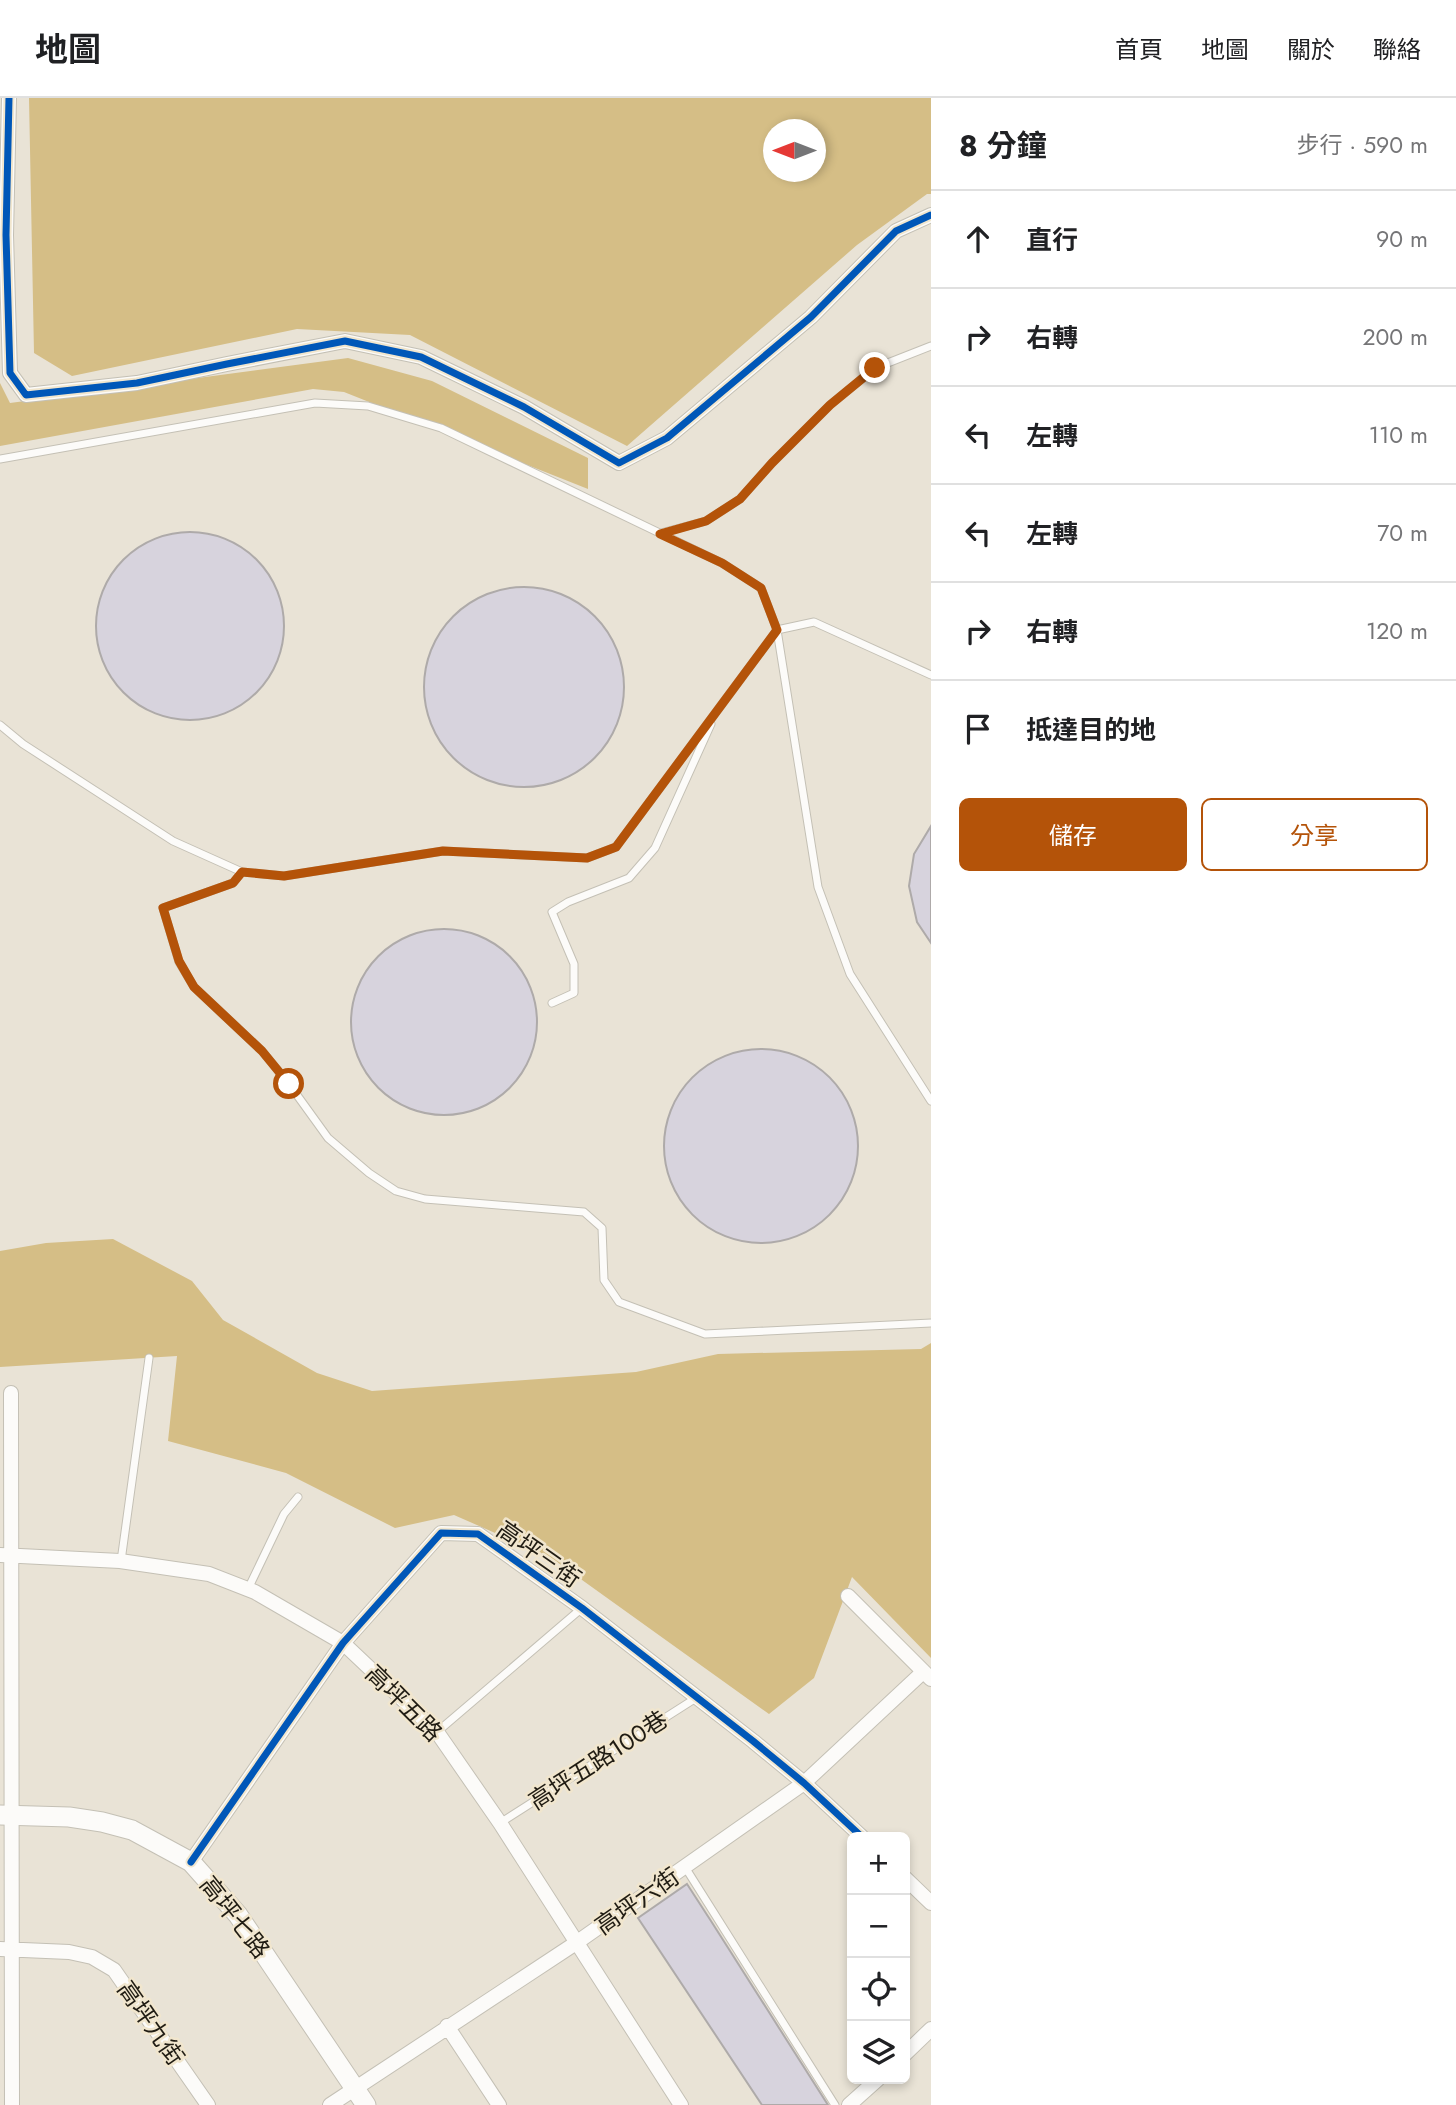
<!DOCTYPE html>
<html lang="zh-TW">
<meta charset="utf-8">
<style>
body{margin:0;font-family:Jost,"Noto Sans TC",sans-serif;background:#f2f2f2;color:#202124}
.controls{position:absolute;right:21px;bottom:21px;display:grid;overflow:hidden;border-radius:10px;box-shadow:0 4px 10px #0003}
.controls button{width:63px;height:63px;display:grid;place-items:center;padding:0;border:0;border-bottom:2px solid #e0e0e0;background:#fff;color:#202124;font:35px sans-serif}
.compass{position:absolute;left:763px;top:21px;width:63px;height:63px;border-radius:50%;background:#fff;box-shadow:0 4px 10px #0003;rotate:270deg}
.stop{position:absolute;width:21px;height:21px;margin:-16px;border:5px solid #b45309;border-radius:50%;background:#fff}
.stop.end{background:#b45309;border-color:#fff;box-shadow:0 2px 7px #0008}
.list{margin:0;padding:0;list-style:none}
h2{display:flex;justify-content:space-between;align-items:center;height:91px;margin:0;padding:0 28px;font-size:30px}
h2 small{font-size:23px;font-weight:400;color:#757577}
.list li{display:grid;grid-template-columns:46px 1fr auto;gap:21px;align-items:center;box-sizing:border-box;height:98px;padding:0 28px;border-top:2px solid #e0e0e0}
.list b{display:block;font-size:26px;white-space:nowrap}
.list em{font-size:23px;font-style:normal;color:#757577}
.actions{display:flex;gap:14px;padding:21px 28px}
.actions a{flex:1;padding:16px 0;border:2px solid #b45309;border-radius:10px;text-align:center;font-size:24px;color:#b45309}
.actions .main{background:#b45309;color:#fff}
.icon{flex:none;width:38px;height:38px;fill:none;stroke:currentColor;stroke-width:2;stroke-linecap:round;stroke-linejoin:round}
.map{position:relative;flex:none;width:931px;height:2007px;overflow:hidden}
header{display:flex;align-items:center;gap:42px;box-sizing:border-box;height:98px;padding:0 35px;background:#fff;border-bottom:2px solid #e0e0e0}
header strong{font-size:33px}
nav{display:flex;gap:38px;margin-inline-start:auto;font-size:24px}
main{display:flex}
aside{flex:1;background:#fff}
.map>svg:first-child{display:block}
.forest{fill:#d5be86;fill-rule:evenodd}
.building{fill:#d7d3dd;stroke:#aeaaa9;stroke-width:2}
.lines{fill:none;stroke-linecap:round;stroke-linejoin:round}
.lane-casing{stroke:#c4c0b5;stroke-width:9}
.street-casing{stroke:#c4c0b5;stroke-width:16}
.secondary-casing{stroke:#c4c0b5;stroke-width:21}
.lane{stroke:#fcfbf9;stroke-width:7}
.street{stroke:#fcfbf9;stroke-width:14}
.secondary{stroke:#fcfbf9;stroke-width:19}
.cycleway-casing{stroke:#f1e6ce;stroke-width:11}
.cycleway{stroke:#0057b8;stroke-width:7}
.route{stroke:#b45309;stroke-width:9}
.labels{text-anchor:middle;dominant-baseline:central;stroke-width:5;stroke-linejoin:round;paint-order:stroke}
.street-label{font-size:24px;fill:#201c13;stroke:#f1e6ce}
</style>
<header>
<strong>地圖</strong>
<nav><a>首頁</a><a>地圖</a><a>關於</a><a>聯絡</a></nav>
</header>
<main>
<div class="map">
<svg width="931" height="2007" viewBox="0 0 931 2007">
<rect width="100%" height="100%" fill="#e9e3d6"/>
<path class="forest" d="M29 0H931V96H927L857 147 627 348 410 237 297 231 72 278 34 255ZM774 32H816V74H774Z
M348 260 432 283 588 360V391L344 294 313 291 0 348V285L10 305Z
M113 1141 192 1183 223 1222 317 1275 372 1293 636 1274 718 1256 921 1251 931 1245V1560L852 1479 814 1580 769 1616 550 1459 454 1417 395 1430 286 1375 168 1343 177 1258 0 1269V1153L46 1145Z"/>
<path class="building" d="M96 528a94 94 0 1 1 188 0a94 94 0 1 1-188 0Z
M424 589a100 100 0 1 1 200 0a100 100 0 1 1-200 0Z
M931 728V845L917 824 909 788 914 756Z
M351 924a93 93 0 1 1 186 0a93 93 0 1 1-186 0Z
M664 1048a97 97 0 1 1 194 0a97 97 0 1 1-194 0Z
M687 1786 711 1823 828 2007H762L638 1820Z"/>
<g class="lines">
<defs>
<path id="lane" d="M0 361 315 305 368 308 441 330 722 465 761 490 777 532 616 749 587 760 443 753 284 778 242 774 173 743 23 646 0 627
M661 435 706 423 740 401 772 365 830 307 875 270 931 248
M931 577 814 524 777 532 818 789 850 876 931 1003
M242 774 233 785 163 810 179 864 194 889 262 953 289 986 328 1040 369 1075 396 1093 425 1101 584 1114 602 1130 604 1182 619 1204 705 1236 931 1225
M552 905 574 895V866L552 814 568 804 629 780 655 750 711 626
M121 1463 149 1260
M248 1491 284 1416 298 1399
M437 1634 582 1510
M500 1725 696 1600
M685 1769 835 2007"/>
<path id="street" d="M9 0 6 137 10 275 26 297 137 285 227 266 345 243 421 259 524 309 619 365 667 340 811 219 896 133 931 117
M11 1295 12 2007
M0 1457 120 1463 209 1476 255 1494 343 1545 437 1634 500 1725 681 2007
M848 1498 931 1581
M191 1764 343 1545 441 1435 478 1436 582 1510 753 1643 804 1685 862 1739
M905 1780 931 1805
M0 1851 69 1854 92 1859 114 1872 208 2007
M447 1928 499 2007
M905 1956 931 1931
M330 2007 576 1845 804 1685 923 1574
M849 2007 878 1981"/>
<path id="secondary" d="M0 1717 69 1719 102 1724 132 1732 191 1764 238 1817 366 2007"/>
</defs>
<use href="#lane" class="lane-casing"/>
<use href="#street" class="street-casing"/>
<use href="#secondary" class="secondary-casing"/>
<use href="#lane" class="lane"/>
<use href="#street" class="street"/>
<use href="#secondary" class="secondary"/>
<defs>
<path id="cycleway" d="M9 0 6 137 10 275 26 297 137 285 227 266 345 243 421 259 524 309 619 365 667 340 811 219 896 133 931 117
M191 1764 343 1545 441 1435 478 1436 582 1510 753 1643 804 1685 862 1739"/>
</defs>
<use href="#cycleway" class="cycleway-casing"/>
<use href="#cycleway" class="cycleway"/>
</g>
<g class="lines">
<path class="route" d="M289 986 262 953 194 889 179 863 163 810 233 785 242 774 284 778 443 753 587 760 616 749 777 532 761 490 722 465 660 436 706 423 740 401 772 365 830 307 875 270"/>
</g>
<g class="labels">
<g class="street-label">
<text transform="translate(539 1456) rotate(35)">高坪三街</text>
<text transform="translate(404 1605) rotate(45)">高坪五路</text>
<text transform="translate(598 1662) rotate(-33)">高坪五路100巷</text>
<text transform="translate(637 1803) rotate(-35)">高坪六街</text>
<text transform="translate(235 1819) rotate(52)">高坪七路</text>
<text transform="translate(151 1925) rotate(55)">高坪九街</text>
</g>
</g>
</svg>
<div class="controls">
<button>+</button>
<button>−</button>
<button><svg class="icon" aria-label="locate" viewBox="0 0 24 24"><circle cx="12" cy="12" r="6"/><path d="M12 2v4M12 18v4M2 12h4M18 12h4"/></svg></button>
<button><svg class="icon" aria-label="layers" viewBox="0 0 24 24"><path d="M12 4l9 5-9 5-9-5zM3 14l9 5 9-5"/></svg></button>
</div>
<svg class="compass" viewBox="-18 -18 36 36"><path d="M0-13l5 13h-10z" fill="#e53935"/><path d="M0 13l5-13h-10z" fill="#757577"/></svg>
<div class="stop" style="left:289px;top:986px"></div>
<div class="stop end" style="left:875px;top:270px"></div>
</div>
<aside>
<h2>8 分鐘<small>步行 · 590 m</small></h2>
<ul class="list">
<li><svg class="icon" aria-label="ahead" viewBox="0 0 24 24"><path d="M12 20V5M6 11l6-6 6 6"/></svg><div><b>直行</b></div><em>90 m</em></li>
<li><svg class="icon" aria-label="right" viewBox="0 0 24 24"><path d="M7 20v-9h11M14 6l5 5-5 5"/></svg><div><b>右轉</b></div><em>200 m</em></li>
<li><svg class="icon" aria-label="left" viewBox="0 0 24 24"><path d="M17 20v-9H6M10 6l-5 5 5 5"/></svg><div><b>左轉</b></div><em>110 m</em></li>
<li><svg class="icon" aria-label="left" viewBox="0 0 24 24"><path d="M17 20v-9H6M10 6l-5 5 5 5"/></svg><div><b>左轉</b></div><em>70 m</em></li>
<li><svg class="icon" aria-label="right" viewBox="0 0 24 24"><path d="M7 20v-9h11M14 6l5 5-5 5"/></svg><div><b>右轉</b></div><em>120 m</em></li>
<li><svg class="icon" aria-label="arrive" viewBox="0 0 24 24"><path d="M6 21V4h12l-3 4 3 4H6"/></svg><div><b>抵達目的地</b></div></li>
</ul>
<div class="actions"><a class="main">儲存</a><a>分享</a></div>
</aside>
</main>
